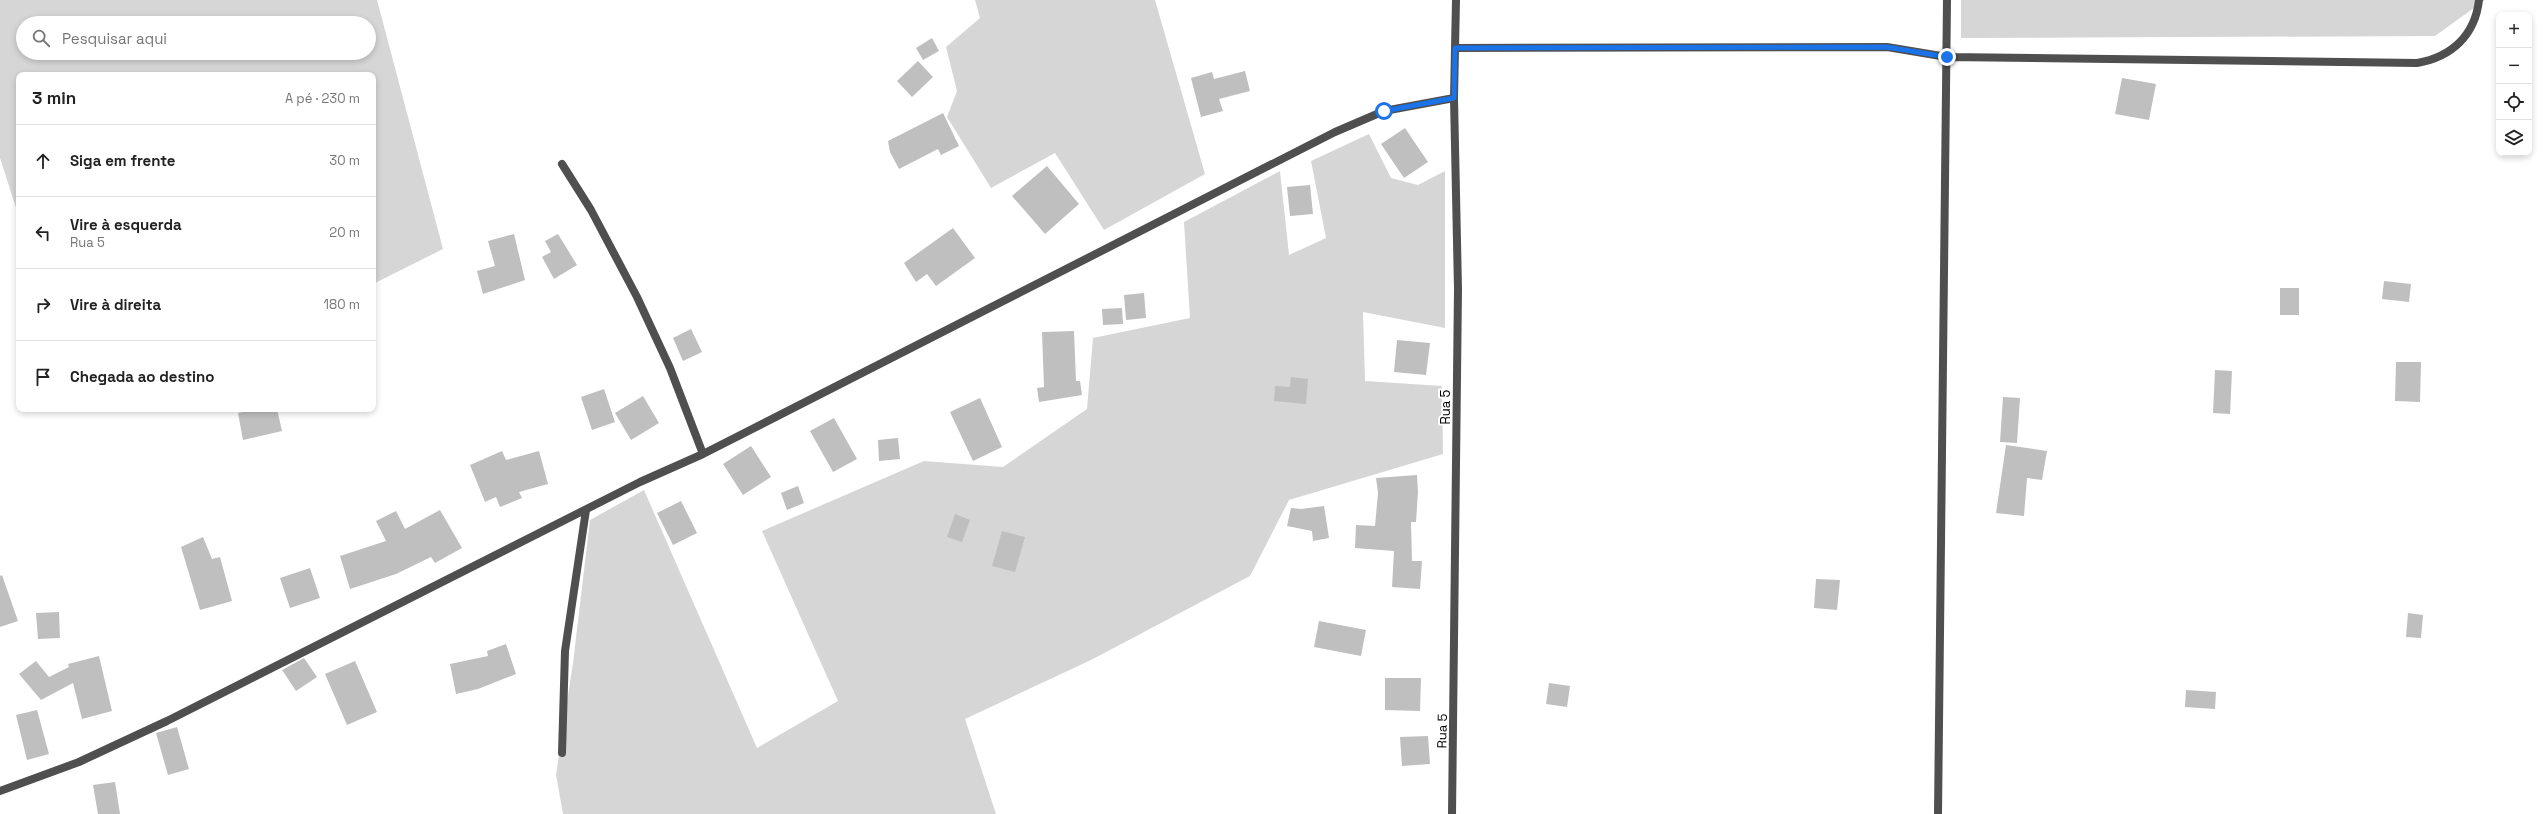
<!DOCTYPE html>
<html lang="pt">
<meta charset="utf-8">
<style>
body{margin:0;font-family:"Space Grotesk",sans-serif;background:#f2f2f2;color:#222}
.controls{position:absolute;right:12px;top:12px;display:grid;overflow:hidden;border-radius:8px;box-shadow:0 2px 6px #0003}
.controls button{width:36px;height:36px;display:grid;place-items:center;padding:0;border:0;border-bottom:1px solid #e0e0e0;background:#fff;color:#222;font:20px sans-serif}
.stop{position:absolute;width:12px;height:12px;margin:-9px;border:3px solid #1a73e8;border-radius:50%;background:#fff}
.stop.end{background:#1a73e8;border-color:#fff;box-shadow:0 1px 4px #0008}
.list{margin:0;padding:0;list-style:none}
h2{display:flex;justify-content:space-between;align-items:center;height:52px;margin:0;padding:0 16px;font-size:17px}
h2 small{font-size:13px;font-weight:400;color:#767676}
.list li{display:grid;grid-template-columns:26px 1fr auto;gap:12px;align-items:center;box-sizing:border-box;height:72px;padding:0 16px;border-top:1px solid #e0e0e0}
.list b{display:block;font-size:15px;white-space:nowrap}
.list p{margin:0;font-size:13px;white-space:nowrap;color:#767676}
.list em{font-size:13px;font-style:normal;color:#767676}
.icon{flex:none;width:22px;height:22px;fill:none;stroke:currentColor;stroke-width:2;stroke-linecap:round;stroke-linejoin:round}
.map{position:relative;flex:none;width:2544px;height:814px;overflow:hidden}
.search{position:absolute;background:#fff;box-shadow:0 2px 6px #0003;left:16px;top:16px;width:360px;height:44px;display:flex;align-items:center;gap:10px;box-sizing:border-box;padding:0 14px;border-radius:22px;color:#767676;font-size:15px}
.panel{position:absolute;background:#fff;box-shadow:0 2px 6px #0003;left:16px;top:72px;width:360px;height:340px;border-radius:8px}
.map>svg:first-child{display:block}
.green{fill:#d6d6d6;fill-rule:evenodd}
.building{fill:#bfbfbf}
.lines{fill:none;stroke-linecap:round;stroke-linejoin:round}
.minor{stroke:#4f4f4f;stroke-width:8}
.route{stroke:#1a73e8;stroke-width:5}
.labels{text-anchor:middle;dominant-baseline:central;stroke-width:4;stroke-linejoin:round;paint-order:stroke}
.street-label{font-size:13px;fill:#000;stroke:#fff}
</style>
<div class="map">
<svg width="2544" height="814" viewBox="0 0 2544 814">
<rect width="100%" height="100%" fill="#fff"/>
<path class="green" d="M0 0H377L443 249 373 284V75H19V217L0 158ZM23 23H369V53H23Z
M975 0H1155L1205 174 1104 230 1055 153 991 188 947 117 957 91 946 47 980 18Z
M1961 0H2485L2435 36 1961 38Z
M1369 134 1391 178 1418 185 1445 171V328L1363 312 1365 381 1442 386 1443 454 1289 500 1250 576 1091 660 965 719 996 814H563L556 775 573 663 590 520 644 490 757 748 838 701 762 531 924 461 1003 467 1087 409 1093 338 1190 318 1184 222 1280 171 1289 255 1326 238 1311 161Z"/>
<path class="building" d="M932 38 939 51 923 60 916 48Z
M918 61 933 77 912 97 897 81Z
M1245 71 1250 91 1219 99 1223 111 1201 117 1191 78 1212 72 1214 79Z
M2122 78 2156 84 2149 120 2115 114Z
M943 113 959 146 941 155 938 149 899 169 890 152 888 141Z
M1405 128 1428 162 1404 178 1381 144Z
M1047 166 1079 204 1045 234 1012 196Z
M1310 185 1313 214 1290 216 1287 187Z
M953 228 975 258 936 286 927 274 916 282 904 263Z
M514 234 525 280 483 294 477 271 495 266 488 241Z
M558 234 577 265 554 279 542 257 551 252 545 241Z
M2384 281 2411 284 2409 302 2382 299Z
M2280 288H2299V315H2280Z
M1144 293 1146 318 1126 320 1124 295Z
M1122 308 1123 324 1103 325 1102 309Z
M691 329 702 352 683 361 673 338Z
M1074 331 1076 381H1080L1082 395 1039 402 1037 388 1044 387 1042 332Z
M1397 340 1430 343 1426 375 1394 372Z
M2396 362H2421L2420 402 2395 401Z
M2215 370 2232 371 2230 414 2213 413Z
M1291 377 1308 379 1306 404 1274 401 1275 386 1290 387Z
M604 389 615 422 592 430 581 397Z
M643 396 659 423 631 440 615 413Z
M2003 397 2020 398 2017 443 2000 442Z
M980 398 1002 447 973 461 950 412Z
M256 409H277L282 431 243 440 238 413Z
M834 418 857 459 833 472 810 431Z
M898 438 900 459 879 461 878 440Z
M2006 445 2047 451 2042 480 2027 478 2024 516 1996 513Z
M751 446 771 477 743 495 723 464Z
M502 451 506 460 539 451 548 484 519 492 522 498 500 507 496 497 485 502 470 465Z
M1417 475 1418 492 1416 522H1411L1412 561H1422L1420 589 1392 587 1394 551 1355 548 1356 525 1375 526 1378 493 1376 478Z
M798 486 804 503 787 510 781 493Z
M681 501 697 533 673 545 657 513Z
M1324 506 1329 538 1313 541 1312 531 1287 526 1291 508 1301 509Z
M440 510 462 548 435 563 431 557 396 574 350 589 340 556 386 541 376 521 396 511 405 529Z
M955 514 970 520 962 542 947 537Z
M1002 531 1025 537 1015 572 992 566Z
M203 537 212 559 220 557 232 601 200 610 181 547Z
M310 568 320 598 290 608 280 578Z
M2 575 18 621 0 627V576Z
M1816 579 1840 580 1837 610 1814 608Z
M59 612 60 638 38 639 36 613Z
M2408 613 2423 615 2421 638 2406 637Z
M1319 621 1366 630 1361 656 1314 647Z
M506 644 516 674 478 689 456 694 450 664 488 656 487 651Z
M99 656 112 711 82 719 73 683 41 700 19 674 36 661 49 677 69 667 68 664Z
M304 658 317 677 296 691 282 670Z
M355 661 377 712 347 725 325 674Z
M1385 678H1421L1420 711 1385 710Z
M1549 683 1570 686 1567 707 1546 704Z
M2186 690 2216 692 2215 709 2185 707Z
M37 710 49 754 27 760 16 715Z
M177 727 189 769 168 775 156 733Z
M1428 736 1430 764 1402 766 1400 737Z
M115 782 120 814H98L93 785Z"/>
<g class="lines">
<path class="minor" d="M1455 48 1887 47 1947 57 2417 63C2452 57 2475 35 2479 0
M562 164 591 210 637 297 670 368 703 454
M562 753 565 651 586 510
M0 791 79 762 167 721 640 482 703 454 1335 132 1384 111 1454 98
M1452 814 1458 289 1454 98 1456 0
M1938 814 1947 0"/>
</g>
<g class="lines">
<path class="route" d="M1384 111 1454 98 1455 48 1887 47 1947 57"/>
</g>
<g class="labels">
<g class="street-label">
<text transform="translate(1445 407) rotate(-90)">Rua 5</text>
<text transform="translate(1442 731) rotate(-89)">Rua 5</text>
</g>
</g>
</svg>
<div class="controls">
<button>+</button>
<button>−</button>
<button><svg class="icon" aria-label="locate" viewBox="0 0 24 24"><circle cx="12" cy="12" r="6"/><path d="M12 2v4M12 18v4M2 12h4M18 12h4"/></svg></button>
<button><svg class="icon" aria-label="layers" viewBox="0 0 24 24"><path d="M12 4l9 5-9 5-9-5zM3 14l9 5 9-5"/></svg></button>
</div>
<div class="stop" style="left:1384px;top:111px"></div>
<div class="stop end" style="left:1947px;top:57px"></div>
<div class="search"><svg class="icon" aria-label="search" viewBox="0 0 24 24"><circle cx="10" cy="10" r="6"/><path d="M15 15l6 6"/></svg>Pesquisar aqui</div>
<section class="panel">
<h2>3 min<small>A pé · 230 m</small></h2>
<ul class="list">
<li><svg class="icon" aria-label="ahead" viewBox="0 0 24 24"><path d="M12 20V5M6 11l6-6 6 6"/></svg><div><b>Siga em frente</b></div><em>30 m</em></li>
<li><svg class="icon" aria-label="left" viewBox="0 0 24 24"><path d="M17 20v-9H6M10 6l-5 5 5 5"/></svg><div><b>Vire à esquerda</b><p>Rua 5</p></div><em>20 m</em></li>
<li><svg class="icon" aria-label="right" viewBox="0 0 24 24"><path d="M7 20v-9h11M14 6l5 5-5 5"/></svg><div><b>Vire à direita</b></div><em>180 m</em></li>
<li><svg class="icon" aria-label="arrive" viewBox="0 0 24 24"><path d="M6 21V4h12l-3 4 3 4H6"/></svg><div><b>Chegada ao destino</b></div></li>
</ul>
</section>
</div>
